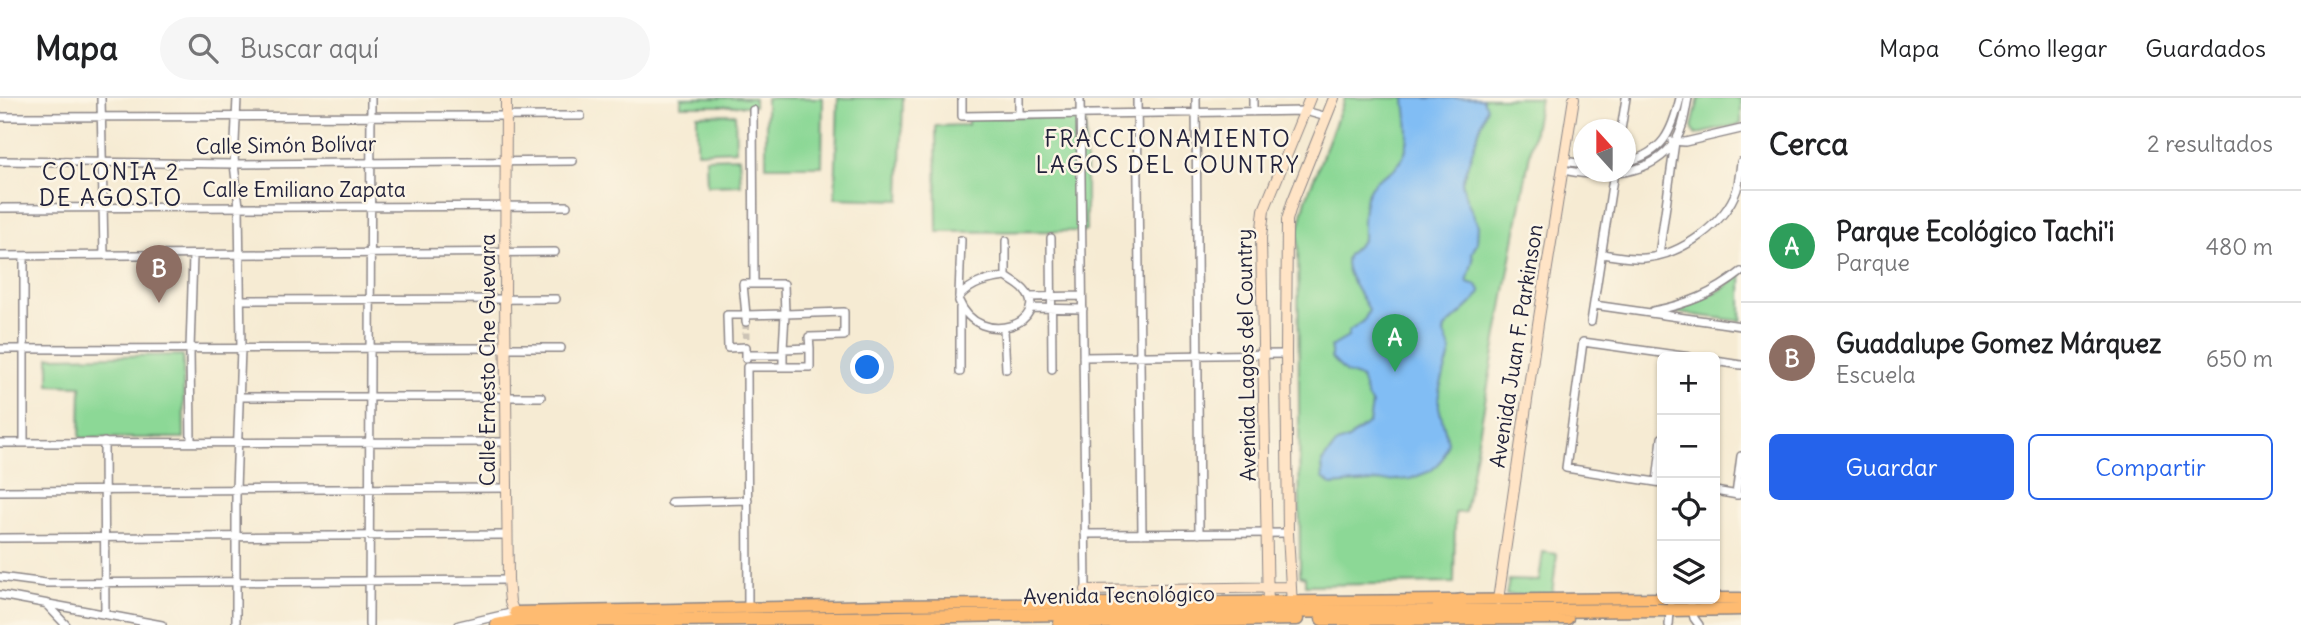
<!DOCTYPE html>
<html lang="es">
<meta charset="utf-8">
<style>
body{margin:0;font-family:Delius,sans-serif;background:#f6f6f6;color:#202124}
.controls{position:absolute;right:21px;bottom:21px;display:grid;overflow:hidden;border-radius:10px;box-shadow:0 2px 5px #0004}
.controls button{width:63px;height:63px;display:grid;place-items:center;padding:0;border:0;border-bottom:2px solid #e0e0e0;background:#fff;color:#202124;font:35px sans-serif}
.compass{position:absolute;left:1573px;top:21px;width:63px;height:63px;border-radius:50%;background:#fff;box-shadow:0 2px 5px #0004;rotate:339deg}
.you{position:absolute;left:868px;top:270px;width:24px;height:24px;margin:-18px;border:5px solid #fff;border-radius:50%;background:#1a73e8;box-shadow:0 0 0 10px #1a73e833}
.badge{display:grid;place-items:center;width:46px;height:46px;border-radius:50%;background:#2563eb;color:#fff;font-size:23px;font-weight:700}
.pin{position:absolute;translate:-50% -58px;filter:drop-shadow(0 2px 4px #0008)}
.pin::after{content:'';position:absolute;top:37px;width:24px;height:21px;background:inherit;clip-path:polygon(0 0,100% 0,50% 100%)}
.list{margin:0;padding:0;list-style:none}
h2{display:flex;justify-content:space-between;align-items:center;height:91px;margin:0;padding:0 28px;font-size:30px}
h2 small{font-size:23px;font-weight:400;color:#757577}
.list li{display:grid;grid-template-columns:46px 1fr auto;gap:21px;align-items:center;box-sizing:border-box;height:112px;padding:0 28px;border-top:2px solid #e0e0e0}
.list b{display:block;font-size:26px;white-space:nowrap}
.list p{margin:0;font-size:23px;white-space:nowrap;color:#757577}
.list em{font-size:23px;font-style:normal;color:#757577}
.actions{display:flex;gap:14px;padding:21px 28px}
.actions a{flex:1;padding:16px 0;border:2px solid #2563eb;border-radius:10px;text-align:center;font-size:24px;color:#2563eb}
.actions .main{background:#2563eb;color:#fff}
.icon{flex:none;width:38px;height:38px;fill:none;stroke:currentColor;stroke-width:2;stroke-linecap:round;stroke-linejoin:round}
.map{position:relative;flex:none;width:1741px;height:527px;overflow:hidden}
header{display:flex;align-items:center;gap:42px;box-sizing:border-box;height:98px;padding:0 35px;background:#fff;border-bottom:2px solid #e0e0e0}
header strong{font-size:33px}
nav{display:flex;gap:38px;margin-inline-start:auto;font-size:24px}
.search{width:490px;height:63px;background:#f6f6f6;display:flex;align-items:center;gap:18px;box-sizing:border-box;padding:0 24px;border-radius:38px;color:#757577;font-size:26px}
main{display:flex}
aside{flex:1;background:#fff}
.map>svg:first-child{display:block}
.green{fill:#8cd896;stroke:#577d68;stroke-width:2}
.water{fill:#81bdf4;stroke:#527098;stroke-width:2}
.lines{fill:none;stroke-linecap:round;stroke-linejoin:round}
.street-tunnel{stroke:#ccc3b5;stroke-width:7;stroke-dasharray:7 3.5;stroke-linecap:butt}
.street-casing{stroke:#8c8687;stroke-width:10}
.secondary-casing{stroke:#8c8687;stroke-width:12}
.primary-casing{stroke:#8c8687;stroke-width:13}
.highway-casing{stroke:#8c8687;stroke-width:15}
.street{stroke:#fff;stroke-width:7}
.secondary{stroke:#ffe4c6;stroke-width:10}
.primary{stroke:#febb71;stroke-width:10}
.highway{stroke:#febb71;stroke-width:12}
.labels{text-anchor:middle;dominant-baseline:central;stroke-width:5;stroke-linejoin:round;paint-order:stroke}
.street-label{font-size:21px;fill:#22223b;stroke:#fcf5e5}
.neighbourhood-label{font-size:23px;letter-spacing:2px;fill:#22223b;stroke:#fcf5e5}
</style>
<header>
<strong>Mapa</strong>
<div class="search"><svg class="icon" aria-label="search" viewBox="0 0 24 24"><circle cx="10" cy="10" r="6"/><path d="M15 15l6 6"/></svg>Buscar aquí</div>
<nav><a>Mapa</a><a>Cómo llegar</a><a>Guardados</a></nav>
</header>
<main>
<div class="map">
<svg width="1741" height="527" viewBox="0 0 1741 527">
<rect width="100%" height="100%" fill="#fcf5e5"/>
<filter id="ink" filterUnits="userSpaceOnUse"><feTurbulence type="fractalNoise" baseFrequency=".0143" numOctaves="2"/><feDisplacementMap in="SourceGraphic" scale="14" xChannelSelector="R" yChannelSelector="G"/><feConvolveMatrix kernelMatrix="1 2 1 2 8 2 1 2 1" color-interpolation-filters="sRGB"/></filter>
<filter id="wash" filterUnits="userSpaceOnUse"><feTurbulence type="fractalNoise" baseFrequency=".00686" numOctaves="4" result="noise"/><feDisplacementMap in="SourceGraphic" scale="28" xChannelSelector="R" yChannelSelector="G"/><feGaussianBlur stdDeviation="1.57" result="paint"/><feColorMatrix in="noise" values="0 0 0 0 0 0 0 0 0 0 0 0 0 0 0 0 0 1.4 0 .05"/><feComposite in="paint" operator="in"/></filter>
<g filter="url(#wash)">
<rect width="100%" height="100%" fill="#f6ebd3"/>
<path class="green" d="M681 0H754V8H681Z
M766 0H823L822 68H766Z
M838 0H903L900 102 835 100Z
M1345 0H1540L1465 414 1455 415 1454 485 1305 487V479L1300 477 1298 134 1306 101Z
M1699 0H1741V26L1695 37 1692 29Z
M735 16 736 52 697 54V17Z
M1086 18V133L937 134 936 28 968 27V19Z
M739 59 741 87 707 88 706 60Z
M1741 176V223L1678 215 1680 209 1721 192Z
M183 257 184 340H80L81 288 49 287V259Z
M1543 454 1557 456 1552 496 1506 497 1509 482 1539 483Z"/>
<path class="water" d="M1405 0H1482L1487 9 1462 84 1466 100 1478 127 1477 145 1472 155 1473 162 1467 184 1477 187 1481 194 1474 203 1445 230 1444 236 1451 253 1439 293V309L1448 344 1443 360 1431 373 1410 381 1331 387 1323 380 1322 364 1337 345 1348 341 1369 325 1372 307 1367 299 1361 280 1346 275 1331 260V249L1348 239V234L1364 223 1369 212C1363 199 1339 170 1348 157 1353 151 1359 148 1363 141 1363 125 1361 96 1375 84 1385 75 1397 73 1403 59 1412 39 1406 21 1405 0Z"/>
</g>
<g filter="url(#ink)">
<g class="lines">
<path class="street-tunnel" d="M746 224V240"/>
<defs>
<path id="street" d="M101 0 104 157
M962 0V18L1305 13 1327 19
M1080 0 1086 492
M1137 0 1142 436
M1196 0 1199 436
M1253 0V14
M753 12 754 186
M1019 17V0
M0 19 581 18
M1621 32 1626 0
M1672 43 1685 44 1741 31
M0 63 234 66 573 63
M1564 63 1584 66
M1626 64C1663 55 1672 34 1680 0
M1563 72C1601 80 1652 79 1676 42 1684 29 1685 14 1688 0
M0 110 567 108
M1051 140 1052 271
M1006 143V179
M1602 156C1616 158 1630 161 1645 160 1681 157 1725 126 1737 91 1739 82 1740 73 1741 64
M1659 157 1675 44
M0 158 555 154
M743 186H784L785 216 746 217Z
M959 198 961 142
M959 199C972 184 989 181 1006 179 1012 183 1020 187 1024 192 1053 223 980 253 959 203
M1029 199 1082 198
M241 202 556 201
M1594 207 1741 228
M960 210V274
M1030 210 1083 211
M1653 213C1688 206 1713 196 1741 174
M746 224V217H727L728 250 746 249V257
M1591 224 1614 74
M1004 231 1006 271
M0 251 561 250
M783 251 785 216 844 214V238L809 239 810 250
M1083 259 1286 256
M746 261V257H783
M1715 263 1741 267
M241 299H541
M104 344 105 516
M191 344 190 251 193 158
M0 345 507 344
M24 345V159
M1657 384 1662 340
M1662 385 1566 370 1583 244 1690 259
M0 393 507 390
M1715 393 1738 397
M1736 397 1741 358
M671 404 748 402
M1085 436 1288 435
M0 440 507 437
M0 479 46 485 508 482
M0 497 162 527
M1690 501 1694 520 1699 527
M48 508 66 527
M748 510 747 269H810V250L783 251V269
M236 527V391L241 251 239 108 234 66 237 0
M369 527 371 0
M459 527 515 514
M1669 527 1671 501"/>
<path id="secondary" d="M506 0 505 202 508 482 510 504 516 520
M1086 492 1290 489
M1498 502 1538 226 1574 0
M1292 508 1288 435 1286 256 1287 122 1292 105 1334 0
M1268 512 1261 140 1264 112 1310 0"/>
<path id="primary" d="M1715 500H1741
M515 514 889 507 1662 500"/>
<path id="highway" d="M1439 507 1462 502
M1322 521 1567 520
M1060 525 1297 521
M497 527 517 523C744 523 972 517 1200 514 1380 512 1561 514 1741 511"/>
</defs>
<use href="#street" class="street-casing"/>
<use href="#secondary" class="secondary-casing"/>
<use href="#primary" class="primary-casing"/>
<use href="#highway" class="highway-casing"/>
<use href="#street" class="street"/>
<use href="#secondary" class="secondary"/>
<use href="#primary" class="primary"/>
<use href="#highway" class="highway"/>
</g>
</g>
<g class="labels">
<g class="street-label">
<text transform="translate(286 47) rotate(-1)">Calle Simón Bolívar</text>
<text x="304" y="91">Calle Emiliano Zapata</text>
<text transform="translate(1516 248) rotate(-81)">Avenida Juan F. Parkinson</text>
<text transform="translate(1246 257) rotate(-91)">Avenida Lagos del Country</text>
<text transform="translate(487 262) rotate(-90)">Calle Ernesto Che Guevara</text>
<text transform="translate(1119 497) rotate(-1)">Avenida Tecnológico</text>
</g>
<g class="neighbourhood-label">
<text x="1168" y="40">FRACCIONAMIENTO<tspan x="1168" dy="26">LAGOS DEL COUNTRY</tspan></text>
<text x="111" y="73">COLONIA 2<tspan x="111" dy="26">DE AGOSTO</tspan></text>
</g>
</g>
</svg>
<div class="controls">
<button>+</button>
<button>−</button>
<button><svg class="icon" aria-label="locate" viewBox="0 0 24 24"><circle cx="12" cy="12" r="6"/><path d="M12 2v4M12 18v4M2 12h4M18 12h4"/></svg></button>
<button><svg class="icon" aria-label="layers" viewBox="0 0 24 24"><path d="M12 4l9 5-9 5-9-5zM3 14l9 5 9-5"/></svg></button>
</div>
<svg class="compass" viewBox="-18 -18 36 36"><path d="M0-13l5 13h-10z" fill="#e53935"/><path d="M0 13l5-13h-10z" fill="#757577"/></svg>
<div class="you"></div>
<div class="pin badge" style="left:1395px;top:274px;background:#2e9e5b">A</div>
<div class="pin badge" style="left:159px;top:205px;background:#8d6e63">B</div>
</div>
<aside>
<h2>Cerca<small>2 resultados</small></h2>
<ul class="list">
<li><span class="badge" style="background:#2e9e5b">A</span><div><b>Parque Ecológico Tachi'i</b><p>Parque</p></div><em>480 m</em></li>
<li><span class="badge" style="background:#8d6e63">B</span><div><b>Guadalupe Gomez Márquez</b><p>Escuela</p></div><em>650 m</em></li>
</ul>
<div class="actions"><a class="main">Guardar</a><a>Compartir</a></div>
</aside>
</main>
